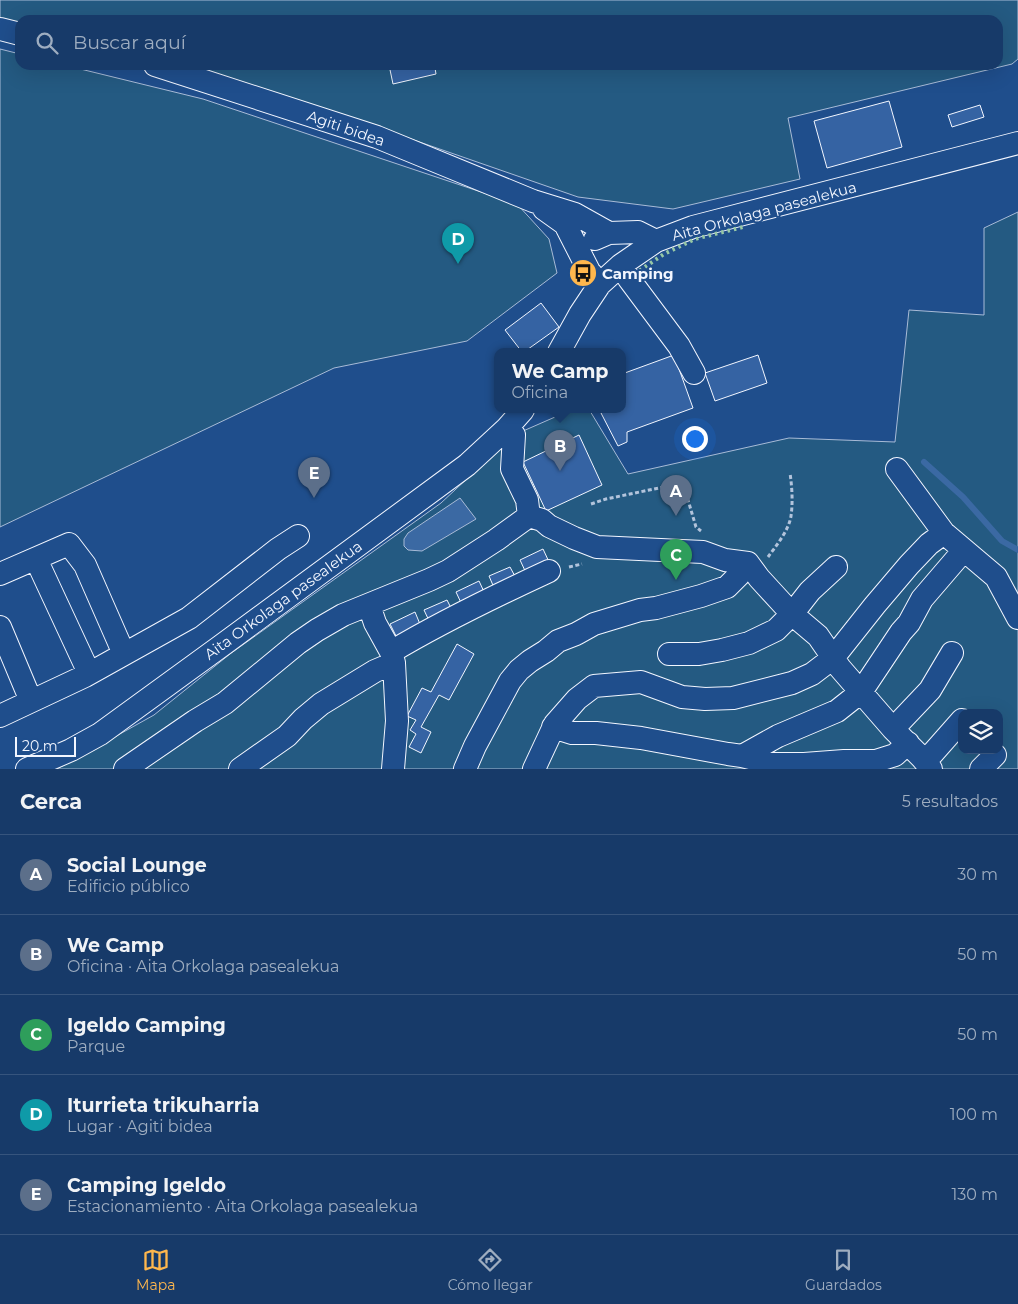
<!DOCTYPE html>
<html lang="es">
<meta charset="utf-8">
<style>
body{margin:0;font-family:Montserrat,sans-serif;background:#244571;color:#f1f3f6}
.controls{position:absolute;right:15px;bottom:15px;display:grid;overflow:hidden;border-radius:10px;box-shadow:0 5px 20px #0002}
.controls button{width:45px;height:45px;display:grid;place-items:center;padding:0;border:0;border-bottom:1px solid #36547d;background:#173a69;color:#f1f3f6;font:25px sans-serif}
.scale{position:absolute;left:15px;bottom:12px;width:61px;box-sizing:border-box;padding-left:5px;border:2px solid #f2f6ff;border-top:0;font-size:14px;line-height:18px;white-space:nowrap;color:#f2f6ff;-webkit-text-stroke:4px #1f4e8c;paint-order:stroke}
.you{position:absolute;left:694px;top:438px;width:18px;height:18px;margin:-12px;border:4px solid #fff;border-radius:50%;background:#1a73e8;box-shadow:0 0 0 8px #1a73e833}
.badge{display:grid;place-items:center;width:32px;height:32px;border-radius:50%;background:#ffb74d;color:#fff;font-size:16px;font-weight:700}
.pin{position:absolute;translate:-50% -41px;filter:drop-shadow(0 1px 2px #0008)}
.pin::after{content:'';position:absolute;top:26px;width:18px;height:15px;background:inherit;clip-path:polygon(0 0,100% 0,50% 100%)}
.popup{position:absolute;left:494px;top:348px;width:132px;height:65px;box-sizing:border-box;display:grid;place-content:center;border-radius:10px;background:#173a69;filter:drop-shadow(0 1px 4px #0005);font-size:16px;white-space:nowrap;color:#9eadc0}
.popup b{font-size:19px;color:#f1f3f6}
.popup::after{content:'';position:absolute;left:50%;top:100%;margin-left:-10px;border:10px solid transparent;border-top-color:#173a69}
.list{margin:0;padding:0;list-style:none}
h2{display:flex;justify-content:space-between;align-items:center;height:65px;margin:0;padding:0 20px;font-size:21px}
h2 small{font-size:16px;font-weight:400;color:#9eadc0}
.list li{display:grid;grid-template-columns:32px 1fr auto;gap:15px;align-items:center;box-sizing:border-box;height:80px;padding:0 20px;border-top:1px solid #36547d}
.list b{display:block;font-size:19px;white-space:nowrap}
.list p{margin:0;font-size:16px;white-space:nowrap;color:#9eadc0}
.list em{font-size:16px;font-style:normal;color:#9eadc0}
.icon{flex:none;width:28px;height:28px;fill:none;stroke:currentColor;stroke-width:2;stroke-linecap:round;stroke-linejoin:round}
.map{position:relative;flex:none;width:1018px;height:769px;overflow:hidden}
.search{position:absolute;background:#173a69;box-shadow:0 5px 20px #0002;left:15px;right:15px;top:15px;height:55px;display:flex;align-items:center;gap:12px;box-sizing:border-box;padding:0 18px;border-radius:15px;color:#9eadc0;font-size:19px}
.sheet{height:465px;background:#173a69}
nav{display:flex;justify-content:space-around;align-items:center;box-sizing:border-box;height:70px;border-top:1px solid #36547d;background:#173a69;font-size:14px;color:#9eadc0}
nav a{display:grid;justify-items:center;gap:2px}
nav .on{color:#ffb74d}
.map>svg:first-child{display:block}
.green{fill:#245a82;stroke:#a8bbd7;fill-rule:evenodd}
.water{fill:#3b69a3;stroke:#a8bbd7}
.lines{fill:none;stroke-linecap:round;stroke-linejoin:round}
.stream{stroke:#3b69a3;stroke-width:6}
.building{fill:#3563a3;stroke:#f2f6ff}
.minor-casing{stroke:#f2f6ff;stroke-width:24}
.path{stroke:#b3c4dc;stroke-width:3;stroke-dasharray:4 2.5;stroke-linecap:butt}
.minor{stroke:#1f4e8c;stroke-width:22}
.hedge{stroke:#97c8a6;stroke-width:4;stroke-dasharray:2.5 4;stroke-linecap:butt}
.labels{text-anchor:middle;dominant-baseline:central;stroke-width:4;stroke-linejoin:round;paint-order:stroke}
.street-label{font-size:15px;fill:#f2f6ff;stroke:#1f4e8c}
.poi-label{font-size:15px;font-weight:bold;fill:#f2f6ff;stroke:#1f4e8c;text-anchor:start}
</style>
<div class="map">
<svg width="1018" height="769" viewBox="0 0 1018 769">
<rect width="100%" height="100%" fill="#1f4e8c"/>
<path class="green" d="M0 0H1018V59L1012 64 788 118 800 179 673 209 578 197 382 129 175 65H998V20H20V25L0 20Z
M0 49 20 54V65H64L203 99 517 204 549 239 557 273 467 341 334 368 0 527Z
M1018 212V769H57L154 715 230 654 441 503 514 435 571 410 590 411 628 474 789 438 895 442 909 310 984 315V228ZM962 713H999V750H962Z"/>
<path class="water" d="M460 498 476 519 422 551 408 550 404 546V539L408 533Z"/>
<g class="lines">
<path class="stream" d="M924 462 963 497 1002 541 1018 550"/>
</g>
<path class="building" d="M389 65H442V66L435 68 436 74 393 84Z
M889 101 902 147 827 168 814 121Z
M980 105 984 117 952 127 948 115Z
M541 303 559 327 524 352H522L505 330Z
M674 355 693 408 627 432V442L618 446 601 413 608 410H622V405L625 404 622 396V374Z
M758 355 767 383 715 401 705 373Z
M579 435 602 485 546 511 523 462Z
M543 549 550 564 527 575 520 560Z
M510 567 517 580 495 590 489 576Z
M479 581 486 596 463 607 456 592Z
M447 600 454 614 431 625 424 610Z
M415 612 422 629 398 640 390 624Z
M457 644 474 654 449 700 439 695 421 727 431 732 421 753 409 747 416 734 410 730 416 720 407 716 422 688 431 692Z"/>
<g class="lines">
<defs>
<path id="minor" d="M0 29 20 34
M155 65 377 137 533 201 575 214 609 233
M544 209 565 224 589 271 600 284
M595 239 609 233 638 232 656 241
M621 265 629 279 679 346 694 373
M559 352 580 314 600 284 621 265 656 241 693 227 1018 143
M897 469 944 533 996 577 1018 618
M529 516 542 520 549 526 574 538 597 547 703 552 725 560 748 563 759 578 792 614 818 636 840 668 893 729 922 758 931 769
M36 559 89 673
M0 574 69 544 85 565 124 654
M369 605 375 623 391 652 394 663 397 721 393 769
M0 627 31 701
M391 652C441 622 495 596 549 571
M669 654H699L722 650 749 643 776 630 792 614 810 591 836 567
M0 716 85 676 189 618 278 549 298 536
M553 727 572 733H596L641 738 728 754 742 756 778 736 837 711 861 692 901 632 909 623 922 599 964 550
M893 729 930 690 952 653
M742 756 774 764H804L844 761H876L895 755 908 743
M922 758 932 754 962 720
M27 769 71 750 100 734 221 646 467 465 507 428 523 410
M125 769 195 721 225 703 298 643 317 630 343 615 429 580 448 571 496 540 529 516 527 500 512 469 514 435 507 428
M240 769 287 736 303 719 321 704 375 671 394 663
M465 769 475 746 510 681 519 670 530 661 546 651 558 641 576 634 594 624 640 610 656 608 701 596 727 587 739 575 748 563
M534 769 555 724 577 699 594 686 641 682 682 697 705 699 733 698 792 683 812 674 833 658 875 605 909 565 929 544 944 533
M981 769 995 755"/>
</defs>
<use href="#minor" class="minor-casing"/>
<path class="path" d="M591 504 606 499 683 483 696 527 701 531
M768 557C776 546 789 530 791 516 793 502 792 487 790 473
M569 567 582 564"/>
<use href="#minor" class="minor"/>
<path class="hedge" d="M637 275 636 273 664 254 695 239 743 227"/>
</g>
<defs>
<symbol id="bus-disc" viewBox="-11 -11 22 22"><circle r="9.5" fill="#ffb74d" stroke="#1f4e8c"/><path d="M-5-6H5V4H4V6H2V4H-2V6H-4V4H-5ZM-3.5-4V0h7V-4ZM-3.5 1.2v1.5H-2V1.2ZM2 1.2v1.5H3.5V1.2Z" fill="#111"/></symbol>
</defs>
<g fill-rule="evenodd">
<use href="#bus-disc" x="567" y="257" width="32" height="32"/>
</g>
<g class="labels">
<g class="street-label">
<text transform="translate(346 128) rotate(19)">Agiti bidea</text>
<text transform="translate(764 211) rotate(-15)">Aita Orkolaga pasealekua</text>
<text transform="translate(283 600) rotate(-36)">Aita Orkolaga pasealekua</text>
</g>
<g class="poi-label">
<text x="602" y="273">Camping</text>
</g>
</g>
</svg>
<div class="controls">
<button><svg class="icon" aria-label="layers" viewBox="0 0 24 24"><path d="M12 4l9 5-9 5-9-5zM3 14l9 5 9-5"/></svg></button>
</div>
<div class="scale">20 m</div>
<div class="you"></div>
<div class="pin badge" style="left:676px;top:516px;background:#5c6f8a">A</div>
<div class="pin badge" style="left:560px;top:471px;background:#5c6f8a">B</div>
<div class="popup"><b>We Camp</b>Oficina</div>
<div class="pin badge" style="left:676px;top:580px;background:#2e9e5b">C</div>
<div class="pin badge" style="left:458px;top:264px;background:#0f9aa8">D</div>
<div class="pin badge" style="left:314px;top:498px;background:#5c6f8a">E</div>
<div class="search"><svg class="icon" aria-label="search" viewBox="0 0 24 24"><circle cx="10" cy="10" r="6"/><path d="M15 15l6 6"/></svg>Buscar aquí</div>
</div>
<section class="sheet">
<h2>Cerca<small>5 resultados</small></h2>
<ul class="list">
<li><span class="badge" style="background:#5c6f8a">A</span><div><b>Social Lounge</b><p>Edificio público</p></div><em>30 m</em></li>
<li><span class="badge" style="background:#5c6f8a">B</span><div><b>We Camp</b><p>Oficina · Aita Orkolaga pasealekua</p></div><em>50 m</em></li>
<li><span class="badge" style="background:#2e9e5b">C</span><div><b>Igeldo Camping</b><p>Parque</p></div><em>50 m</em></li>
<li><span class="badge" style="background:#0f9aa8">D</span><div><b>Iturrieta trikuharria</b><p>Lugar · Agiti bidea</p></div><em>100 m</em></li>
<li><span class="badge" style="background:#5c6f8a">E</span><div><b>Camping Igeldo</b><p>Estacionamiento · Aita Orkolaga pasealekua</p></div><em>130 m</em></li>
</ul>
</section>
<nav>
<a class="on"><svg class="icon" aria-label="map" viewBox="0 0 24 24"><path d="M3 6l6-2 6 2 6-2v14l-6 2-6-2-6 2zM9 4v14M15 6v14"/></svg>Mapa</a>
<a><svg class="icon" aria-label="directions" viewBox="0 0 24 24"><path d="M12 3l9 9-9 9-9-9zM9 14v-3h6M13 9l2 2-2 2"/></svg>Cómo llegar</a>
<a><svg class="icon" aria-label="saved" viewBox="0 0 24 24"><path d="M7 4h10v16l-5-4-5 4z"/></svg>Guardados</a>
</nav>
